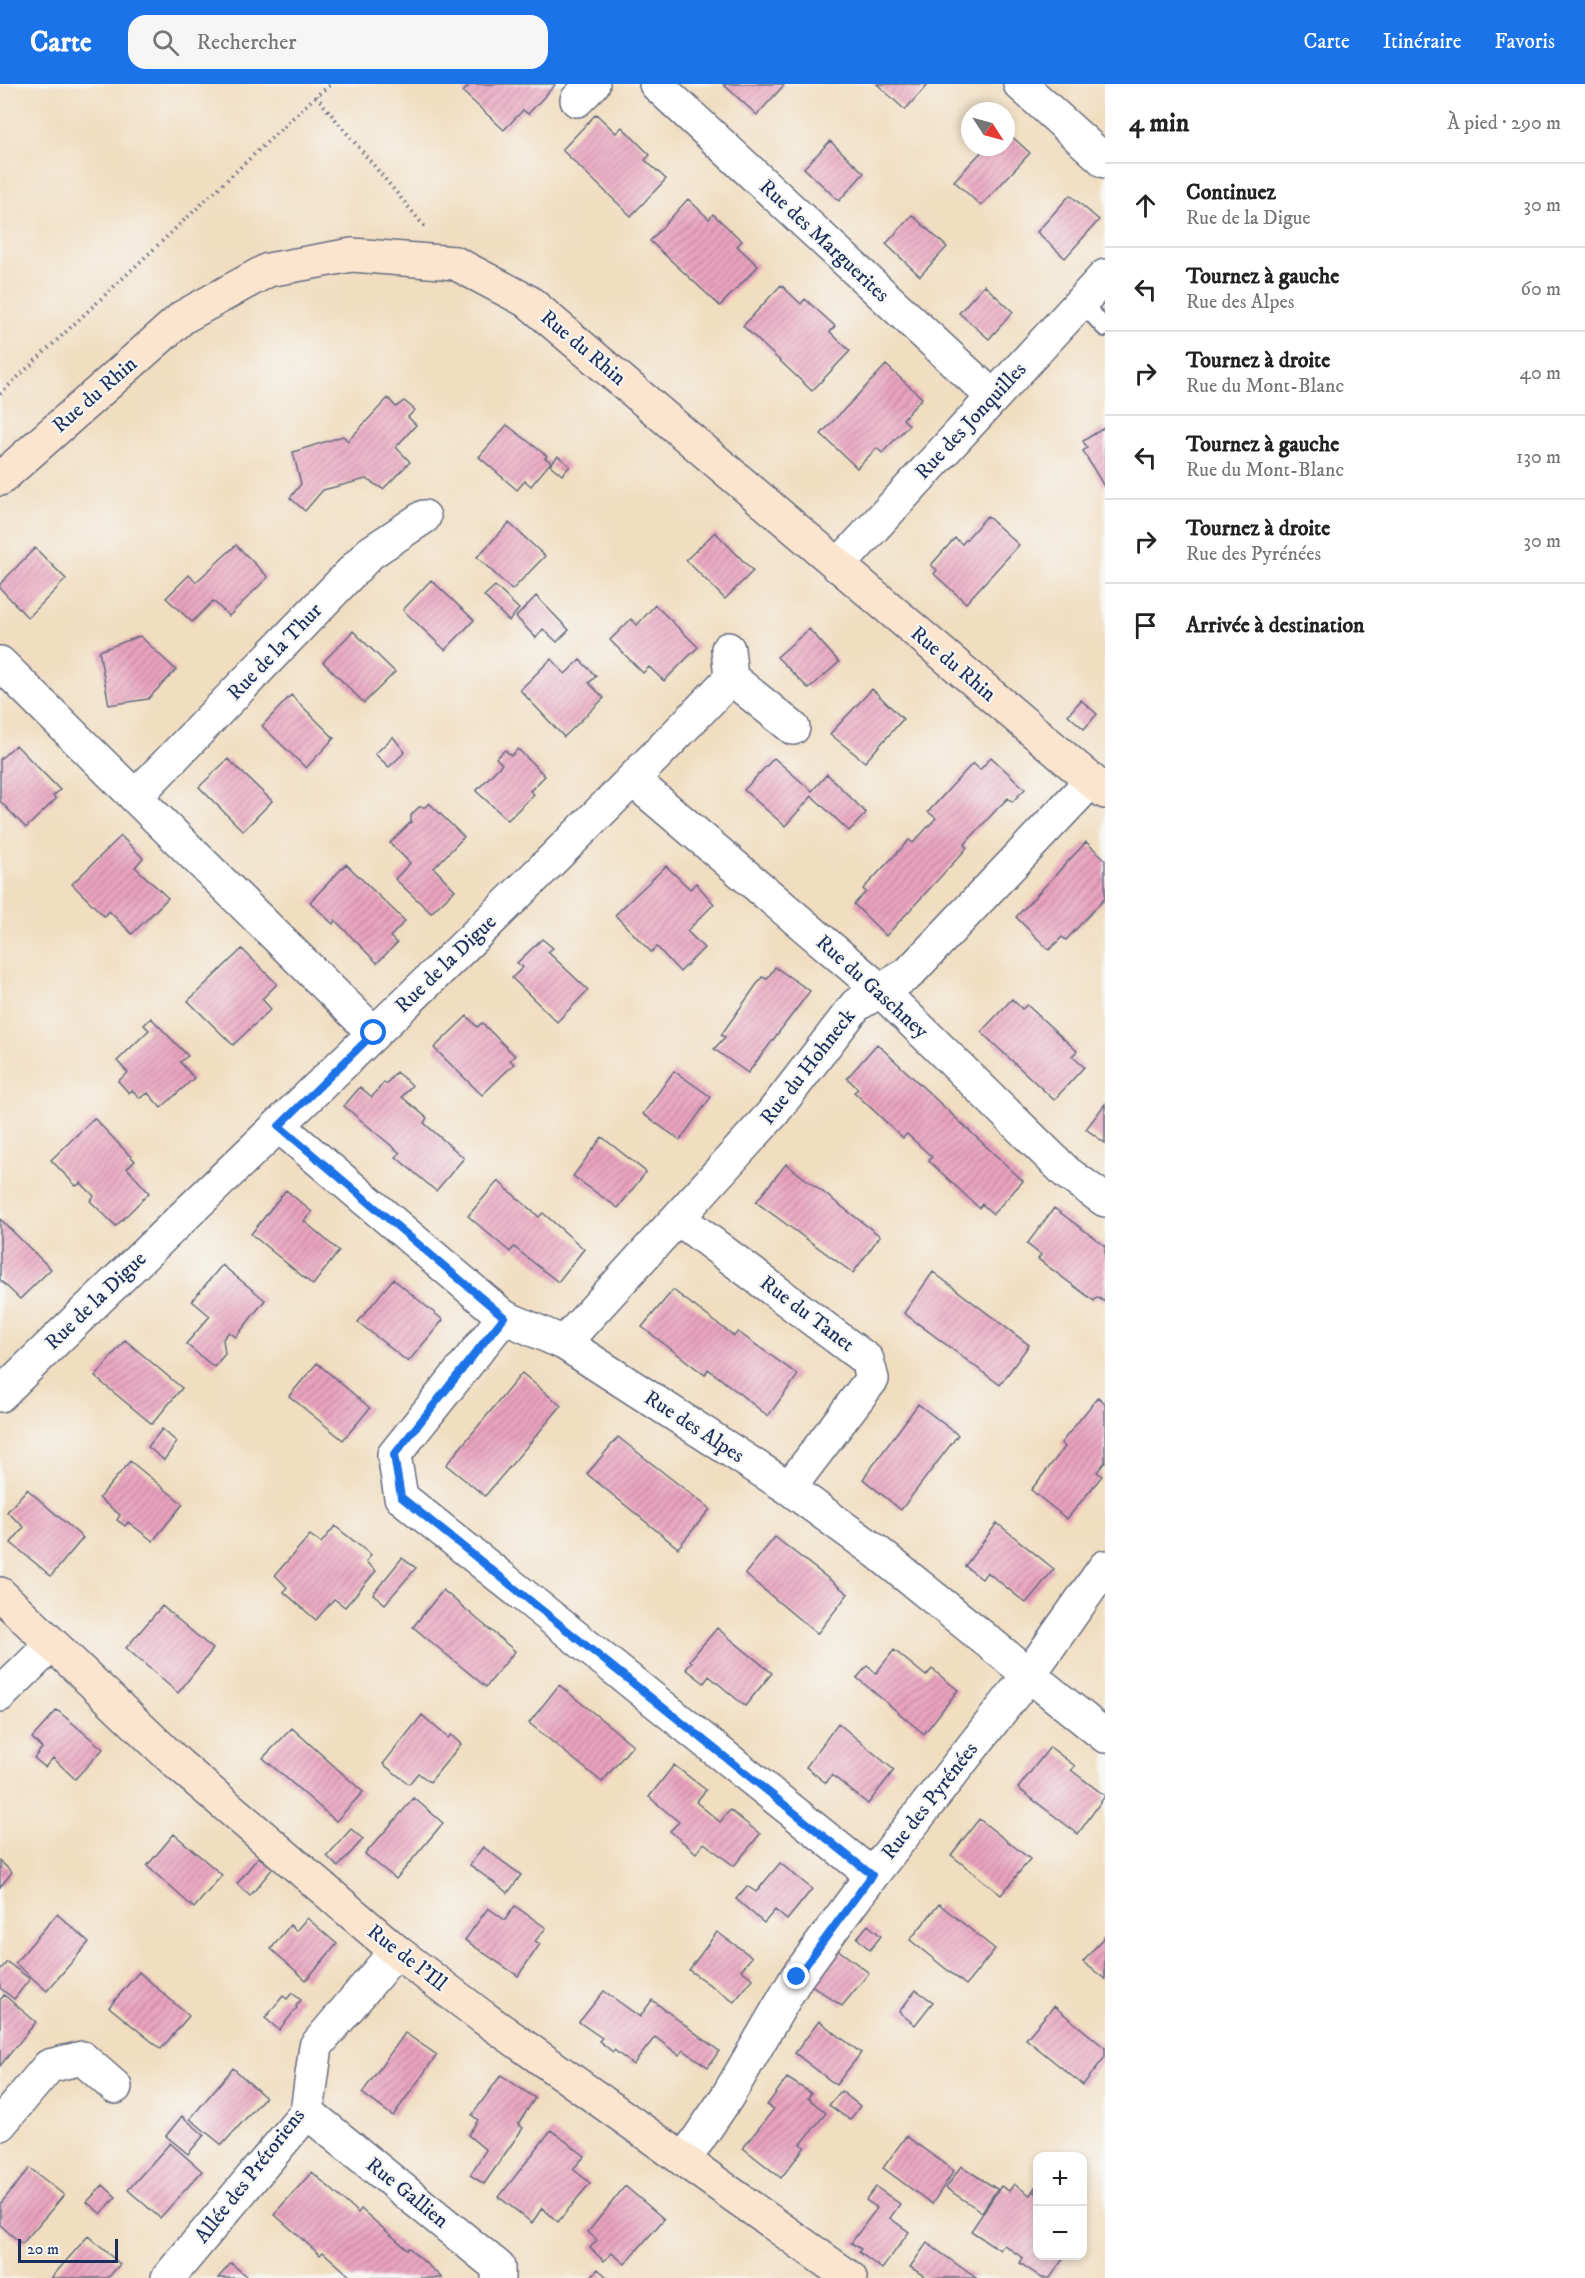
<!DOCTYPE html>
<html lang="fr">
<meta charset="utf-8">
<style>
body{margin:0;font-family:"IM FELL DW Pica",serif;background:#f6f6f6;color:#222}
.controls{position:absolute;right:18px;bottom:18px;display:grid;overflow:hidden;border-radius:12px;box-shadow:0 3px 9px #0003}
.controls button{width:54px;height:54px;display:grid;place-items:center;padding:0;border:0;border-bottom:2px solid #e0e0e0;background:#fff;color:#222;font:30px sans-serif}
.compass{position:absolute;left:961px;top:18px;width:54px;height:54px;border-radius:50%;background:#fff;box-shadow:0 3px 9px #0003;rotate:126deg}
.scale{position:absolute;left:18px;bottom:15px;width:100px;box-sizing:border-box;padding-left:6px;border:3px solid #1b2f5e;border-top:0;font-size:16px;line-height:21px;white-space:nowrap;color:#1b2f5e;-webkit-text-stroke:4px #f6f6f2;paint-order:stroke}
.stop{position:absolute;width:18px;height:18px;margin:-14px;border:4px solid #1a73e8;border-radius:50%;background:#fff}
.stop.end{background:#1a73e8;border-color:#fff;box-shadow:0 2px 6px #0008}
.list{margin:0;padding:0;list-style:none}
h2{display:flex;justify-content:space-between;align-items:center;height:78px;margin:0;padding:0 24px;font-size:26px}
h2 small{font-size:20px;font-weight:400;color:#767676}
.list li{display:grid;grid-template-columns:39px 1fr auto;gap:18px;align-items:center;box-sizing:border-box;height:84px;padding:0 24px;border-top:2px solid #e0e0e0}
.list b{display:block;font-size:22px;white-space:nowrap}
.list p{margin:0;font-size:20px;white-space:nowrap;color:#767676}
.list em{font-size:20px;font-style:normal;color:#767676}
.icon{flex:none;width:33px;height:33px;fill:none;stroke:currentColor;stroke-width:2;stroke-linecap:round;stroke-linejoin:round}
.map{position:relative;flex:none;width:1105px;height:2194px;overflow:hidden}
header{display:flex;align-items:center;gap:36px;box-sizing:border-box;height:84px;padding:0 30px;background:#1a73e8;color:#fff}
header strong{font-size:28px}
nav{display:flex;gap:33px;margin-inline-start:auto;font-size:21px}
.search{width:420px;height:54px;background:#f6f6f6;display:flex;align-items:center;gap:15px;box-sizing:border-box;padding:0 21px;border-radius:18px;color:#767676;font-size:22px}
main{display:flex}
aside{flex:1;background:#fff}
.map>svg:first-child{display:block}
.building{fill:url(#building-hatch)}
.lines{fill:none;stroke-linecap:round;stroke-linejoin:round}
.lane-casing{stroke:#666c80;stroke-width:20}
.street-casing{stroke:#666c80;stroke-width:36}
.secondary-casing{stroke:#666c80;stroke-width:36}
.path{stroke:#666c80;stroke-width:4;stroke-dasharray:1.5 4.5;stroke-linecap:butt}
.lane{stroke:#fff;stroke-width:16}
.street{stroke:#fff;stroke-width:33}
.secondary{stroke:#fbe5cf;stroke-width:33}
.route{stroke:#1a73e8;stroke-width:8}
.labels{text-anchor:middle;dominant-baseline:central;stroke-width:4.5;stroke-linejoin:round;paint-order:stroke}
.street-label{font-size:21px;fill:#1b2f5e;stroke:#f6f6f2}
</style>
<header>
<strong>Carte</strong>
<div class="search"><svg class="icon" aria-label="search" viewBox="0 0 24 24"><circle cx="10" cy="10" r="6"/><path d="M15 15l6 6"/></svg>Rechercher</div>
<nav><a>Carte</a><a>Itinéraire</a><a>Favoris</a></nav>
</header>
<main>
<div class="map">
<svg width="1105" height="2194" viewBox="0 0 1105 2194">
<defs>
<pattern id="building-hatch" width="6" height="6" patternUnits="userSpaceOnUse" patternTransform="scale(1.5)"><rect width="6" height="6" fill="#eaa3be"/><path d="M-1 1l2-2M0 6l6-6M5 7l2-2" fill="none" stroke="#bd859e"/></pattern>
</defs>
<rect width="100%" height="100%" fill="#f6f6f2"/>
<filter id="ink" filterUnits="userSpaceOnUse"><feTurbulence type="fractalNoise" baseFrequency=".0167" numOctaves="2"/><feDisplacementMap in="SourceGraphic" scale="12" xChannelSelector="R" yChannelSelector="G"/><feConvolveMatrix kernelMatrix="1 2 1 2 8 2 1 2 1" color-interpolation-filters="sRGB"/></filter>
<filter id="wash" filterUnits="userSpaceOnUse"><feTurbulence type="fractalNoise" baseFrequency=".008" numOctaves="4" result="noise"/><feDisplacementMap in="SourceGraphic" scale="24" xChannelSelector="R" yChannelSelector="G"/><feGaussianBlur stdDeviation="1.35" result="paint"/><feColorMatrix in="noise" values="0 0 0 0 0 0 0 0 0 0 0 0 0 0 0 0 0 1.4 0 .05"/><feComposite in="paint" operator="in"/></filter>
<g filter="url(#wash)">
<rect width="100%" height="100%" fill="#f1ddbf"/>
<g id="blocks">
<path class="building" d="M470 0H554L555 1 528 30 523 26 504 46 463 8Z
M723 0H783L784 1 757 31Z
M877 0H928L905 26Z
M596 30 616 49 622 43 650 71 645 76 666 95 631 132 562 66Z
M1006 47 1030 69 981 122 954 97 986 63H1006Z
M830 57 864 89 839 117 804 84Z
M1070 111 1099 136 1065 174 1037 148Z
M688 115 709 135 713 130 742 157 737 162 758 182 720 222 650 157Z
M912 131 947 163 920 192 886 160Z
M781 201 801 220 805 215 835 242 830 248 850 267 812 307 743 242Z
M984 201 1013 228 989 255 959 229Z
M886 281 922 314 903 335 909 341 882 369 877 364 857 384 821 350Z
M388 314 396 323 404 317 415 326 408 333 416 341 396 363 410 378 383 405 366 395 323 406 305 427 290 414 301 400 293 368 343 352 348 357Z
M507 341 547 372 545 374 551 378 531 402 525 397 517 406 479 373Z
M1105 343V404L1083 367 1087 364 1083 357Z
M558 372 570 382 562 391 550 381Z
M987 432 1019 461 966 519 934 490 937 486 931 481 955 454 962 460Z
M509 439 545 472 512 506 477 473Z
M715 448 753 487 725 515 686 476Z
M236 461 268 493 229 532 213 517 192 538 166 514 189 491 196 498Z
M35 464 66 495 28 534 0 504V500Z
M431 496 474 536 445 566 403 526Z
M495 502 519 525 509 537 484 512Z
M536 512 569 546 557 558 543 545 536 554 516 533Z
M655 521 698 563 664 597 649 583 643 589 610 556 631 535 637 541Z
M809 545 839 578 809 605 777 573Z
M353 547 395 588 364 619 323 578Z
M140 552 176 586 148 615 109 621 99 567Z
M551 575 565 590 580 576 596 592 589 599 604 614 564 653 520 606Z
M872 605 903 635 865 678 830 650Z
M291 611 334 654 306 684 262 642Z
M1081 616 1097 630 1084 645 1068 631Z
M393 653 405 668 389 683 375 670Z
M16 661 60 706 53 712 56 715 26 744 0 717V675Z
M518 665 545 692 530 707 534 710 508 736 476 707 502 680 496 674 505 666 511 672Z
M991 673 1025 705 1012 718 1008 714 997 725 964 761 967 764 886 852 854 820 866 808 863 805 909 756 913 759 936 734 928 728 973 679 980 686Z
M774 674 812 707 827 690 866 729 849 747 812 712 785 742 744 706Z
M228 675 272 717 243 747 199 703Z
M429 719 464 753 434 784 455 806 431 829 395 795 410 779 390 759 411 738V731L419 723H425Z
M121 752 143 774 135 783 168 814 132 850 109 827 104 832 72 800Z
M1086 758 1105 775V814L1066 856 1062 853 1049 866 1016 833Z
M346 780 405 837 390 853 397 859 377 879 335 836 333 840 310 818Z
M666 782 690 805 696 799 714 820 687 847 704 864 680 888 657 863 651 868 615 831Z
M542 855 553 864 548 868 588 906 557 938 512 894 523 883 517 879Z
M242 865 277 900 262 915 271 925 233 961 188 917Z
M775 883 810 907 748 989 714 965 725 953 721 951 762 893 767 895Z
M1012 915 1022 925 1027 921 1077 967 1072 972 1084 983 1054 1016 981 948Z
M467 932 477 943 482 939 515 972 510 976 514 980 482 1011 434 964Z
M151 934 188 972 180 978 194 994 161 1024 148 1009 140 1014 132 1006 129 1009 118 997 128 989 117 977 149 946 144 941Z
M877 960 1023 1097 993 1130 982 1120 979 1124 929 1077 932 1073 907 1050 903 1054 854 1008 858 1005 847 994Z
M674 987 711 1013 680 1056 643 1030Z
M396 988 412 1001 402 1013 427 1034 424 1039 464 1074 436 1107 396 1073 400 1069 344 1022 360 1003 372 1013 384 998 386 1000Z
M1105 1020V1059L1086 1045Z
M94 1034 135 1077 127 1084 149 1109 116 1142 90 1117 94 1112 81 1099 76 1102 51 1076Z
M602 1053 646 1088 618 1124 573 1092Z
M786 1080 880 1152 853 1189 756 1118Z
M498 1097 539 1133 543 1129 584 1165 558 1198 514 1163 510 1168 468 1132Z
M286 1106 312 1128 304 1137 339 1167 313 1201 251 1150Z
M1054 1124 1105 1162V1218L1097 1213 1094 1217 1038 1175 1041 1171 1027 1160Z
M0 1135 51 1185 20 1215 0 1196Z
M222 1181 265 1216 236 1253 229 1248 223 1255 225 1270 214 1283 186 1260 210 1232 192 1217Z
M933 1188 1029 1261 1000 1301 904 1229Z
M393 1195 443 1236 408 1278 358 1238Z
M673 1206 734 1252 738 1248 798 1291 768 1332 708 1285 705 1291 642 1243Z
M125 1256 182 1304 152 1340 95 1293Z
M317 1279 370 1324 343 1356 289 1312Z
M522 1289 561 1322 485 1412 446 1381Z
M1098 1313 1105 1319V1378L1097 1388 1102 1392 1067 1435 1031 1406 1065 1363 1061 1359Z
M918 1320 958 1351 901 1426 863 1395Z
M162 1345 177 1358 164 1376 148 1363Z
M618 1353 710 1425 678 1464 587 1390Z
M130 1377 183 1420 153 1457 128 1438 125 1442 117 1436 120 1431 99 1414Z
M27 1405 83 1454 51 1492 11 1459 24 1443 7 1428Z
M997 1439 1054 1485 1026 1519 987 1488 982 1495 965 1482Z
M335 1442 371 1471 366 1478 376 1487 345 1523 334 1515 316 1536 284 1508 287 1503 275 1491 310 1451 321 1459Z
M775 1453 848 1510 817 1550 745 1490Z
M402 1474 416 1484 385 1520 373 1510Z
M443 1506 515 1567 486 1603 413 1543Z
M162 1522 213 1565 178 1609 126 1564Z
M717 1544 772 1589 745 1622 709 1592 704 1599 686 1585 692 1578 690 1576Z
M894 1566 926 1592 932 1585 958 1606 924 1650 857 1594 867 1582 876 1589Z
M559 1601 633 1661 602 1698 529 1639Z
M57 1626 103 1665 75 1695 53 1674 45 1683 34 1674 42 1664 32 1654Z
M422 1631 448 1654 451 1651 461 1660 430 1698 418 1689 409 1700 383 1680Z
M838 1639 894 1686 868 1720 832 1691 826 1699 806 1683Z
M292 1644 363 1708 336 1737 263 1674Z
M1050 1663 1075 1682 1071 1686 1105 1712 1078 1750 1018 1704Z
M674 1681 706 1706 696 1718 720 1738 730 1726 760 1750 734 1782 704 1759 696 1769 670 1747 679 1738 649 1713Z
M414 1714 443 1739 396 1795 365 1770Z
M979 1735 1030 1775 1001 1811 951 1771Z
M351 1745 363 1755 338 1783 327 1772Z
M174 1750 222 1791 194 1824 147 1782Z
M483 1763 521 1791 508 1809 470 1781Z
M258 1773 273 1784 250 1812 237 1800Z
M0 1777 12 1788 0 1803Z
M780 1779 812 1805 787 1836 775 1826 764 1839 736 1815 747 1802 756 1808Z
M939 1820 995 1865 966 1901 910 1856Z
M515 1822 546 1844 535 1857 540 1860 518 1892 465 1856 488 1824 505 1836Z
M57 1830 89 1858 47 1907 15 1879Z
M307 1834 337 1860 306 1896 271 1865 290 1841 296 1847Z
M868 1841 881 1852 870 1866 857 1854Z
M717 1848 752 1873 741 1886 753 1895 734 1918 689 1886Z
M1105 1852V1895L1083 1878Z
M837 1865 869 1889 842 1922 810 1900Z
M7 1878 30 1895 14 1915 0 1904V1886Z
M139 1888 189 1932 161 1965 109 1923Z
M916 1906 933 1918 915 1941 899 1928Z
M604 1907 640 1933 652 1916 719 1967 708 1983 683 1966 679 1971 655 1953 633 1981 614 1966 613 1968 599 1957 602 1954 579 1938Z
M292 1909 301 1916 296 1922 297 1924 279 1946 265 1934 283 1912 287 1915Z
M4 1911 36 1938 0 1982V1916Z
M1054 1922 1105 1964V1973L1083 2001 1026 1955Z
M819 1937 861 1969 836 2001 795 1969Z
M405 1949 437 1971 393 2032 362 2009Z
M233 1984 265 2013 222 2061 190 2035Z
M501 1991 535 2014 518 2040 523 2044 484 2100 470 2091 486 2066 468 2051 478 2036 472 2031Z
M787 1994 811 2009 808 2014 826 2029 801 2060 805 2063 781 2094 743 2064 774 2025 767 2021Z
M841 2007 860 2022 850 2036 829 2021Z
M182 2032 204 2051 188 2070 166 2052Z
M551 2046 585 2072 573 2085 590 2099 558 2138 542 2124 532 2139 499 2113Z
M906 2052 954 2087 932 2120 883 2084Z
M170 2059 202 2087 160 2134 128 2106Z
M961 2082 997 2105 982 2128 946 2104Z
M30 2084 64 2111 22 2160 0 2141V2120Z
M312 2088 358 2129 361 2125 407 2165 409 2164 442 2194H352L323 2168 320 2171 274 2130Z
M1014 2100 1030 2111 1035 2103 1037 2104 1034 2108 1038 2110V2172H1065L1050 2194H1042L1020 2179 1023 2174 1004 2161 1000 2166 971 2147 1001 2102 1009 2107Z
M103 2101 116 2113 101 2130 87 2118Z
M625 2102 664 2135 625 2180 612 2169 604 2177 590 2164 597 2156 588 2148Z
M876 2103 900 2120 890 2134 909 2148 882 2185 859 2168 861 2165 851 2159 877 2124 866 2116Z
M88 2152 120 2180 108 2194H51Z
M927 2159 976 2194H927L910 2183Z
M231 2179 248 2194H218Z
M598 2185 608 2194H590Z"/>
</g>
</g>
<g filter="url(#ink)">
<use href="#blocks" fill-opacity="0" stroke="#666c80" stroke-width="1.5"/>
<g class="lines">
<defs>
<path id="lane" d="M1081 218 1105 244"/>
<path id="street" d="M656 0 993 313
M1020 0 1105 77
M577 16 593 0
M838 482 1105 192
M728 565 731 594 793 644
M0 579 374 949
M633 696 880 906 1067 1089 1105 1116
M135 713 370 469 424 433
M279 1042 504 1233 564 1259 789 1404 877 1468 1105 1652
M678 1134 867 1276 872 1295 789 1404
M504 1233 394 1371 401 1413 872 1791
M564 1259 772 1030 856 921 908 890 1091 697
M0 1311C243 1071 495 841 731 594
M0 1611 51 1561
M307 2028 498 2183V2194
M0 2040 49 1982 82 1974 115 2003
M684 2076 727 2013 797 1893 872 1791 1028 1592 1105 1483
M168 2194 307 2028 316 1962 396 1867"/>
<path id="secondary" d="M0 395 183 233 268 186 352 171 455 179 529 218 1105 708
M0 1510 179 1681 396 1867 484 1934 850 2194"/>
</defs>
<use href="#lane" class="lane-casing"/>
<use href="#street" class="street-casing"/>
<use href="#secondary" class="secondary-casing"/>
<path class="path" d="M316 12 425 143
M0 310 316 12 332 0"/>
<use href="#lane" class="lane"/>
<use href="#street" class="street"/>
<use href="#secondary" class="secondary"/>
</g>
</g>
<g class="lines" filter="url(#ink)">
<path class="route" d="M374 949 279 1042 504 1233 394 1371 401 1413 872 1791 797 1893"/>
</g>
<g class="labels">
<g class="street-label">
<text transform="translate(824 157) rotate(43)">Rue des Marguerites</text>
<text transform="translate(583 264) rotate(40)">Rue du Rhin</text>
<text transform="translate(95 311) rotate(-41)">Rue du Rhin</text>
<text transform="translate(971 337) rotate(-47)">Rue des Jonquilles</text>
<text transform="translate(275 568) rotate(-46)">Rue de la Thur</text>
<text transform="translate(953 580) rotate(40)">Rue du Rhin</text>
<text transform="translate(446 880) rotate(-44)">Rue de la Digue</text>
<text transform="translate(872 903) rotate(42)">Rue du Gaschney</text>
<text transform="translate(808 983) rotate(-52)">Rue du Hohneck</text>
<text transform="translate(96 1217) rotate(-44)">Rue de la Digue</text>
<text transform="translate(807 1230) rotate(37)">Rue du Tanet</text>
<text transform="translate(694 1343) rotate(33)">Rue des Alpes</text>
<text transform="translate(930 1717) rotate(-52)">Rue des Pyrénées</text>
<text transform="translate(407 1874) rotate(38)">Rue de l'Ill</text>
<text transform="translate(250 2092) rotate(-52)">Allée des Prétoriens</text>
<text transform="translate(407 2109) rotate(39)">Rue Gallien</text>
</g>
</g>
</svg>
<div class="controls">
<button>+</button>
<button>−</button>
</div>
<svg class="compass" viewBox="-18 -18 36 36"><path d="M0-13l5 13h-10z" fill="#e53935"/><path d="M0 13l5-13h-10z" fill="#767676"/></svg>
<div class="scale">20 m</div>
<div class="stop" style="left:374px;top:949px"></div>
<div class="stop end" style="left:797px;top:1893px"></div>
</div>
<aside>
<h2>4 min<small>À pied · 290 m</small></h2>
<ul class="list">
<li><svg class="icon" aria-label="ahead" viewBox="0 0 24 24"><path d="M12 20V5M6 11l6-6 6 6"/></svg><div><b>Continuez</b><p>Rue de la Digue</p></div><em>30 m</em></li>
<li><svg class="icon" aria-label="left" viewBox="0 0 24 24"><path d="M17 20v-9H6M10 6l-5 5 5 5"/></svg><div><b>Tournez à gauche</b><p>Rue des Alpes</p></div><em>60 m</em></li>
<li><svg class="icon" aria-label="right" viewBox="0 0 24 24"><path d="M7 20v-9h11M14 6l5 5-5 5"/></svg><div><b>Tournez à droite</b><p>Rue du Mont-Blanc</p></div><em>40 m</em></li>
<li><svg class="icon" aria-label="left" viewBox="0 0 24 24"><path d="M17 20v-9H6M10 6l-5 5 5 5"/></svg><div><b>Tournez à gauche</b><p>Rue du Mont-Blanc</p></div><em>130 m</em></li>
<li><svg class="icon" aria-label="right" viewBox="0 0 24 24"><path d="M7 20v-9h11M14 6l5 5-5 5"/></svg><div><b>Tournez à droite</b><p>Rue des Pyrénées</p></div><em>30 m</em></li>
<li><svg class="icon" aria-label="arrive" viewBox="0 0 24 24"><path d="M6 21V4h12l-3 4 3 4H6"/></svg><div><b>Arrivée à destination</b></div></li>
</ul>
</aside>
</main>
